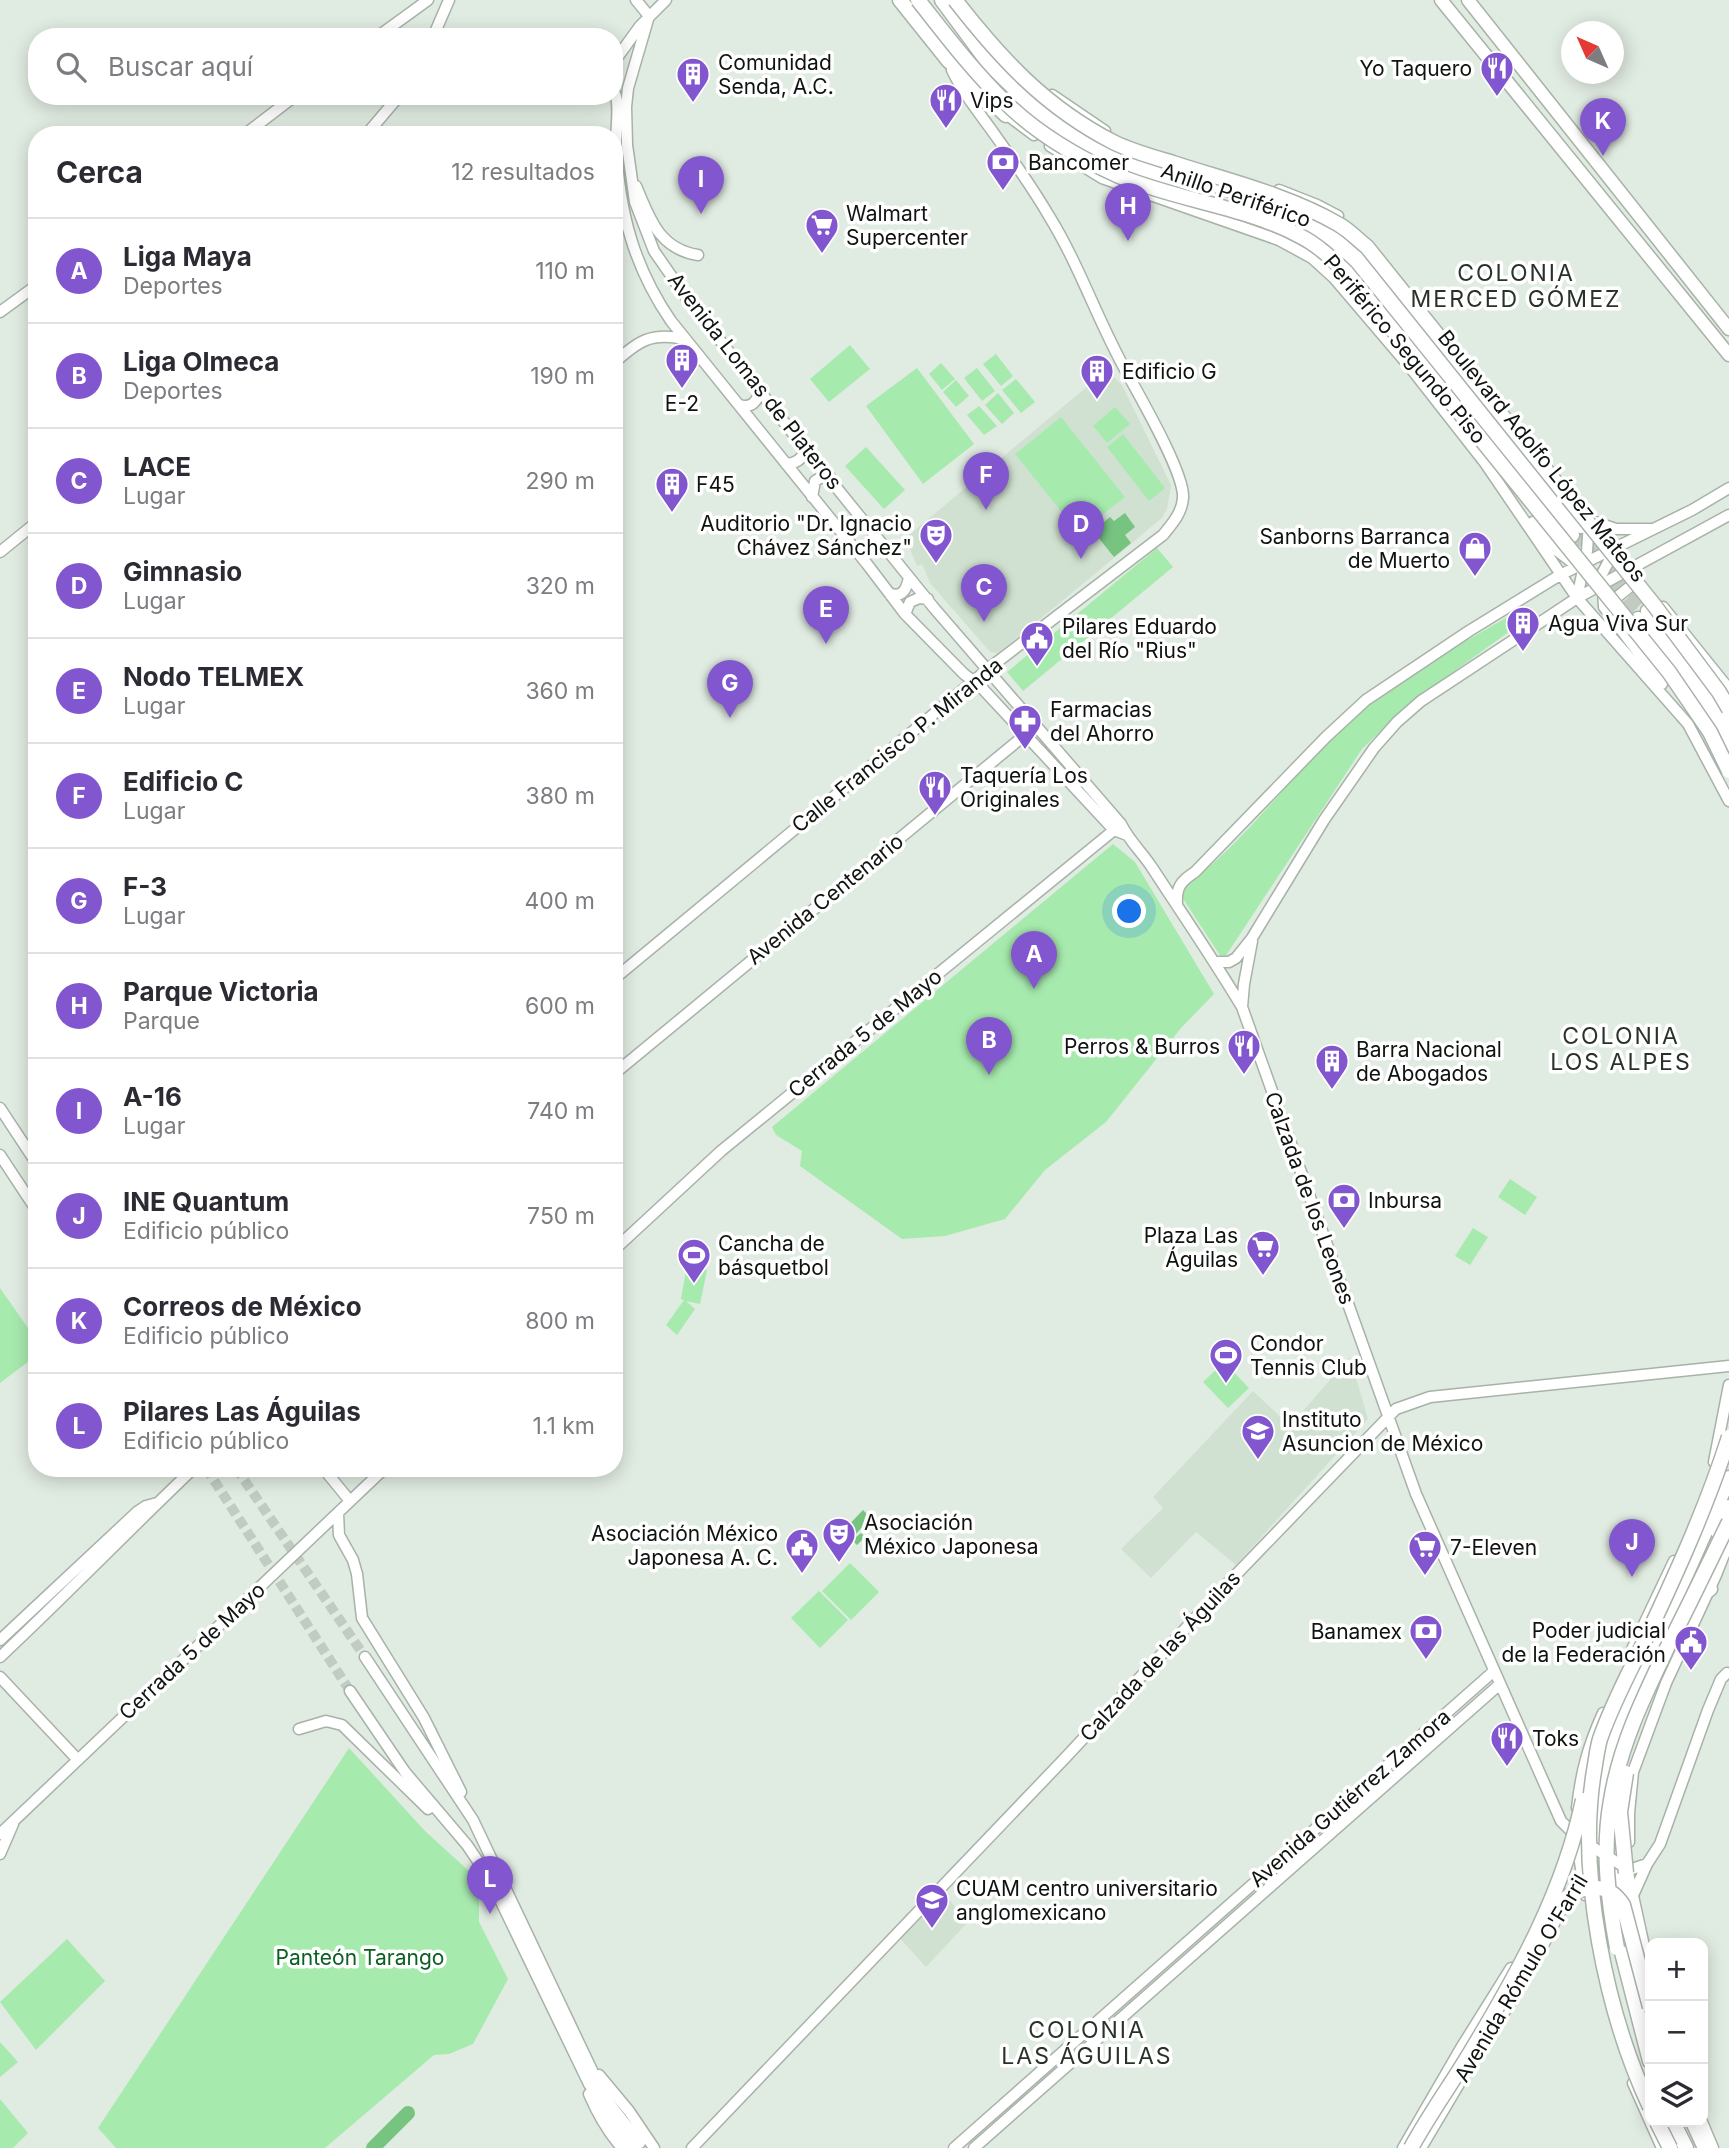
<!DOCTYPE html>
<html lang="es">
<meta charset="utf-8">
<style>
body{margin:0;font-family:Inter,sans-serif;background:#f7f7f7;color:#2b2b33}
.controls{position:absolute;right:21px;bottom:21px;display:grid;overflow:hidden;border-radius:14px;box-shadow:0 4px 18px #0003}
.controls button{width:63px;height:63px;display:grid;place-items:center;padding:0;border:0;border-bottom:2px solid #e1e1e2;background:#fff;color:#2b2b33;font:35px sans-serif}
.compass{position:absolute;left:1561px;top:21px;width:63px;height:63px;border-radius:50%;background:#fff;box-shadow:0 4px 18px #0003;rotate:315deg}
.you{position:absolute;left:1130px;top:912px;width:24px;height:24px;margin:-18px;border:5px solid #fff;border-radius:50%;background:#1a73e8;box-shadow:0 0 0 10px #1a73e833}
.badge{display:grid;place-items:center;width:46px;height:46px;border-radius:50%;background:#8256cf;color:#fff;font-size:23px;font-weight:700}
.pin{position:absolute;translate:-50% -58px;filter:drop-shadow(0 2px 4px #0008)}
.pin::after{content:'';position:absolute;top:37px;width:24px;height:21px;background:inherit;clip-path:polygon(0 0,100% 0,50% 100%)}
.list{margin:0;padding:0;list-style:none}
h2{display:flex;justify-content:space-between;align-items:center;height:91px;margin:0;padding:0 28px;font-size:30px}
h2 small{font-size:23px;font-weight:400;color:#7c7c81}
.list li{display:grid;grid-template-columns:46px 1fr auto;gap:21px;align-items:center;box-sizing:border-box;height:105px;padding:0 28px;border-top:2px solid #e1e1e2}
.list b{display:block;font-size:26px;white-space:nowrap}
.list p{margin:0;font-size:23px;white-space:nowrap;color:#7c7c81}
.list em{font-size:23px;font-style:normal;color:#7c7c81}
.icon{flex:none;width:38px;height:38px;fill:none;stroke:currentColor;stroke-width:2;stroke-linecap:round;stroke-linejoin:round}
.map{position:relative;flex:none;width:1729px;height:2148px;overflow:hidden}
.search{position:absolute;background:#fff;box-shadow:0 4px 18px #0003;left:28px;top:28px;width:595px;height:77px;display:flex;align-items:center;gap:18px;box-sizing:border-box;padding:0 24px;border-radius:28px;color:#7c7c81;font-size:26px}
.panel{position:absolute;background:#fff;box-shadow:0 4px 18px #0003;left:28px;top:126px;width:595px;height:1351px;border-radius:28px}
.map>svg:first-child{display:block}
.built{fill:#d0e1d1}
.green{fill:#a7eaae}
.water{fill:#77c380}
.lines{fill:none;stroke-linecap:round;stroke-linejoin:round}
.river{stroke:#77c380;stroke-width:14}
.secondary-tunnel{stroke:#c1cbc2;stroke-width:10;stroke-dasharray:10 5;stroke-linecap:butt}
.highway-tunnel{stroke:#c1cbc2;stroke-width:14;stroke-dasharray:14 7;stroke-linecap:butt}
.secondary-casing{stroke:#a8b2a8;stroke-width:13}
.primary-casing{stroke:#a8b2a8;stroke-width:15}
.highway-casing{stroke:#a8b2a8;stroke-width:17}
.secondary{stroke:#fff;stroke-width:10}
.primary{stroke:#fff;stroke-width:12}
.highway{stroke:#fff;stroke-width:14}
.secondary-bridge-casing{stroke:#a8b2a8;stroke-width:13;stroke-linecap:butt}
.highway-bridge-casing{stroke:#a8b2a8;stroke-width:17;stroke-linecap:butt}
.secondary-bridge{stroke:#fff;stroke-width:10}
.highway-bridge{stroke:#fff;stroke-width:14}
.labels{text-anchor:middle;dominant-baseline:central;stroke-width:7;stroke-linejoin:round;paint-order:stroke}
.poi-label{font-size:21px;fill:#101410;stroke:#fff;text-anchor:start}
.street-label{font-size:21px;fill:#101410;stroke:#fff}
.park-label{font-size:21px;fill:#0c6023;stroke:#fff}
.neighbourhood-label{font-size:23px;letter-spacing:2px;fill:#29322a;stroke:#fff}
</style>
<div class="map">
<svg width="1729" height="2148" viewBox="0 0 1729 2148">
<rect width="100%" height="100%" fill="#e0ebe1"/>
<path class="built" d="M1104 376 1115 378 1122 385 1171 485 1167 509 1162 518 1067 597 1004 648 997 653 990 652 930 583 922 564 917 566 909 547V535L1095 380Z
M1350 1357 1368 1419 1236 1565 1196 1532 1151 1578 1121 1549 1163 1508 1153 1497 1253 1391 1290 1426Z
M940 1889 968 1922 926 1967 897 1935Z"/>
<path class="green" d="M850 345 870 369 829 402 810 379Z
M996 354 1013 376 1001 386 983 364Z
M941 363 955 379 942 390 929 374Z
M917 368 974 444 923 484 866 406Z
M977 368 995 391 982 401 964 378Z
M1016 379 1035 402 1021 413 1002 390Z
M956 380 969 396 956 407 943 392Z
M998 393 1014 413 1002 424 985 405Z
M979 406 997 426 984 435 967 415Z
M1115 407 1130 424 1107 443 1093 426Z
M1061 417 1125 497 1079 533 1015 454Z
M1123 434 1165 488 1149 501 1107 447Z
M866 447 905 490 884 509 845 466Z
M1157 548 1173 567 1023 691 1007 672Z
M1525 607 1531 616 1406 706 1362 749 1223 960 1178 891C1248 843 1295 767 1359 712 1409 670 1469 640 1525 607Z
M1113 844 1135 862 1214 994 1181 1028 1106 1122 1045 1170 1005 1219 945 1236 902 1239 800 1166 802 1151 776 1135 772 1127Z
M1510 1179 1537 1197 1525 1215 1498 1197Z
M1473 1228 1488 1237 1470 1265 1455 1256Z
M687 1265 707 1270 700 1304 686 1301 695 1309 677 1335 666 1325 684 1300 681 1299Z
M0 1288 37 1341V1355L0 1383Z
M1224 1362 1249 1388 1228 1408 1203 1382Z
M850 1563 879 1592 851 1620 822 1591Z
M819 1591 848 1620 820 1648 791 1618Z
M349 1748 425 1831 470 1872 479 1900V1922L508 1979 473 2044 449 2054 434 2055 325 2148H116L98 2128Z
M67 1939 105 1981 36 2050 0 2002Z
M0 2042 18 2062 0 2077Z
M0 2099 28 2133 13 2148H0Z"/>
<path class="water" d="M1125 513 1135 527 1125 535 1131 543 1114 557 1093 531 1110 517 1114 521Z
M863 1510 871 1518 853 1537 855 1538 861 1533 865 1537 857 1545 843 1531Z"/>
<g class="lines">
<path class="river" d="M373 2148 408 2113"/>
<path class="secondary-tunnel" d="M206 1468 350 1691
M236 1468 365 1657"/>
<path class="highway-tunnel" d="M1582 526 1648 611
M1572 535 1638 619"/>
<defs>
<path id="secondary" d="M636 0 649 16
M649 16 628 88 626 107 627 145 635 202 654 251 686 297 806 450 934 608 1121 824C1129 841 1143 853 1153 869 1183 915 1214 960 1242 1007L1416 1494 1561 1821 1578 1838
M377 37 428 0
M433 37 449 0
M614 62 640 26 666 0
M614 91C621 104 615 133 616 149 620 214 634 267 671 321L867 564 905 614 964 674 981 687 1114 830 1127 835
M1052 95 1105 131
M1002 111 1034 135
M244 135 295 96
M366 135 399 96
M1050 146 1102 178 1279 240 1312 258 1334 278 1409 366 1485 463 1577 598 1688 724 1729 801
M636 186C650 219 659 249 698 255
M1279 190 1317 205 1338 216
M0 312 37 285
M614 363C638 341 651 332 684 339
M739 405C751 409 759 401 759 389
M786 464C796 464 802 459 806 450
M812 497 815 481 820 478 830 477
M1592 521 1616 529H1650
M1533 522 1552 547 1581 569
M1615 549 1602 574 1604 607 1662 684
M0 552 37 522
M889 593C903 599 907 588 909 577
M1577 598 1587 551 1589 522
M1606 606 1632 585 1642 588
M1663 607 1729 689
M905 614 910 602 919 598 928 599
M1177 904C1176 887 1181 881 1195 872L1326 737 1366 700 1469 631 1560 575 1692 510 1729 488
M1216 962H1229L1236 958 1252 938 1324 820 1374 748 1397 722 1421 701 1577 598 1729 515
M614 979 988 669 1163 535C1172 524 1182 513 1183 498 1185 474 1140 397 1127 373 1098 322 1080 266 1049 216 1031 185 1010 156 990 128 976 109 962 91 952 70
M1242 1007 1244 984 1252 941
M614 1074 1031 730
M0 1108 37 1164
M0 1155 37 1211
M614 1250 721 1151 1119 826
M1714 1462 1729 1385
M323 1468 350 1501
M338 1513 339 1535 353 1560 357 1574 362 1618 424 1718 461 1792
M0 1640 137 1512 146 1506 157 1503
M0 1657C66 1595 129 1530 194 1468
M365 1657 473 1820 597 2081 610 2104 640 2143
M1627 1660 1674 1561
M0 1677 78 1760
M350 1691 405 1772 467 1845 490 1879 589 2084 616 2126 634 2148
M299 1729 326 1721 342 1725 428 1809
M1577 1808C1581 1772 1588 1746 1603 1713
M0 1834 385 1468
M1576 1835 1585 1895
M1629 1842V1813L1633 1772 1666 1683 1716 1575 1729 1542
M0 1854 13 1824
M1626 1871 1647 1864 1660 1844 1708 1710 1721 1679 1727 1673
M1634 1893 1647 1864
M1489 2034 1509 2005 1542 1946
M599 2075 629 2111 654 2148
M1633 2083 1662 2148
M589 2094C598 2115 607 2131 622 2148
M1702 2122 1713 2148
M692 2148 1066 1757 1227 1584 1396 1409 1430 1397 1729 1366
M954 2148 1494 1671
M974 2148 1500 1684
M1403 2148 1461 2048 1511 1968
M1421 2148 1459 2084"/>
<path id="primary" d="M1441 0 1729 355
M1468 0 1729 329"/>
<path id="highway" d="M900 0 948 60 1006 115
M942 0 990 65 1017 91 1073 132 1111 152 1287 208 1335 232 1361 254 1389 286 1581 526
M1019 106 1091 156 1117 167 1210 198
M1296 227 1330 243 1355 263 1572 535
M1648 611 1711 696 1728 727
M1638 619 1702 701 1729 748
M1718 1532 1729 1507
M1687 1601 1710 1589
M1613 1822 1617 1889 1621 1906
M1601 1862 1596 1829 1597 1806 1617 1730 1729 1478
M1626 1873 1645 1960
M1618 1937 1650 2061
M1673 2122 1686 2148
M1693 2122 1705 2148"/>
</defs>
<use href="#secondary" class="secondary-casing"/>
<use href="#primary" class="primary-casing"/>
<use href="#highway" class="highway-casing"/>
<use href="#secondary" class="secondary"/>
<use href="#primary" class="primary"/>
<use href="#highway" class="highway"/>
<defs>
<path id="secondary-bridge" d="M1591 1846 1626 1868"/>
<path id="highway-bridge" d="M918 0C945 34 972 70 1004 101 1035 132 1079 158 1119 176 1176 200 1247 207 1300 236 1318 245 1332 259 1346 272L1669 672 1710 732 1729 771
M955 0C1001 59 1045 107 1113 142 1131 151 1153 157 1173 163 1228 181 1288 195 1338 224 1349 230 1358 240 1367 247L1654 605 1719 692 1729 709
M1626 1773 1620 1812 1626 1873
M1617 1948C1608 1899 1602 1850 1611 1800 1620 1745 1644 1696 1668 1646 1689 1605 1709 1563 1729 1522
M1538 1951 1563 1901C1582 1884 1608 1881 1623 1905L1650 2007
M1650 2107C1606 2013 1577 1873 1594 1771 1596 1760 1597 1749 1600 1739 1612 1704 1630 1671 1646 1638 1677 1572 1707 1506 1729 1437
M1657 2122 1670 2148
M1411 2148C1430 2113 1453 2082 1473 2048 1520 1970 1564 1890 1583 1800"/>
</defs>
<use href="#secondary-bridge" class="secondary-bridge-casing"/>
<use href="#highway-bridge" class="highway-bridge-casing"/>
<use href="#secondary-bridge" class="secondary-bridge"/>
<use href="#highway-bridge" class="highway-bridge"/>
</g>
<defs>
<symbol id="restaurant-pin" viewBox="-11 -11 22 30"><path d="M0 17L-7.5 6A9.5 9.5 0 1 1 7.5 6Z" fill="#8256cf" stroke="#fff"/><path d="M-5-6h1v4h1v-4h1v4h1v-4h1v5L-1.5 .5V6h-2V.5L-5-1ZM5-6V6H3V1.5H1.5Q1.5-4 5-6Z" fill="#fff"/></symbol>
<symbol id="building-pin" viewBox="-11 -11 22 30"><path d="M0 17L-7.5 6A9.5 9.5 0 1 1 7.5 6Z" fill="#8256cf" stroke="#fff"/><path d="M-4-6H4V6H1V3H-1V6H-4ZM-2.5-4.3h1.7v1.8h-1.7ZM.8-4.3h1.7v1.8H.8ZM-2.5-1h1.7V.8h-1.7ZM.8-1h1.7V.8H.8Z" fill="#fff"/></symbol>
<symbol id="bank-pin" viewBox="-11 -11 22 30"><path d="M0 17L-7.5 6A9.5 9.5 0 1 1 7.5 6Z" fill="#8256cf" stroke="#fff"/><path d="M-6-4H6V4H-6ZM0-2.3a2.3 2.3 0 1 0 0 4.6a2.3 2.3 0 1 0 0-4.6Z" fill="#fff"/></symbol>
<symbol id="supermarket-pin" viewBox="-11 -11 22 30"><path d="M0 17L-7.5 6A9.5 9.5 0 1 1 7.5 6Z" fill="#8256cf" stroke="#fff"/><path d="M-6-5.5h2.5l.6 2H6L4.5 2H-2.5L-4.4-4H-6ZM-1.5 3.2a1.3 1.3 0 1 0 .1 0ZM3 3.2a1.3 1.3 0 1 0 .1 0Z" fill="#fff"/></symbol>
<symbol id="theatre-pin" viewBox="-11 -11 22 30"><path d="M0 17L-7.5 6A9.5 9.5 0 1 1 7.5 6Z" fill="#8256cf" stroke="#fff"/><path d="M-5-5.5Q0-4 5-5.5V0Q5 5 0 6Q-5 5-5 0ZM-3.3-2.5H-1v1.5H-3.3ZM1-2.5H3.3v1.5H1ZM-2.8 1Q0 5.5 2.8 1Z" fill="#fff"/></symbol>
<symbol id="shop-pin" viewBox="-11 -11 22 30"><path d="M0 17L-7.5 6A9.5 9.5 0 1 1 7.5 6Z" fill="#8256cf" stroke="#fff"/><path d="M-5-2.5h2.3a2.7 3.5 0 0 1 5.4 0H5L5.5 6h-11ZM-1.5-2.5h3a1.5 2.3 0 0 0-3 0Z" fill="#fff"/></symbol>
<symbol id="civic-pin" viewBox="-11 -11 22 30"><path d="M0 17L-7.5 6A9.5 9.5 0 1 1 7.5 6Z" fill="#8256cf" stroke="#fff"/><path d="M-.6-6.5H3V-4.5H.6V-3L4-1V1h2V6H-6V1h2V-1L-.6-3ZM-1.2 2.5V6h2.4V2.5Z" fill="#fff"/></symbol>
<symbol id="pharmacy-pin" viewBox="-11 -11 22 30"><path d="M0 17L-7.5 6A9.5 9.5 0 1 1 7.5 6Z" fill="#8256cf" stroke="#fff"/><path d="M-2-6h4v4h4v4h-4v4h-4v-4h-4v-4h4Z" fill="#fff"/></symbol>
<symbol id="stadium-pin" viewBox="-11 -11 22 30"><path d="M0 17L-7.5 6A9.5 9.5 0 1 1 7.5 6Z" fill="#8256cf" stroke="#fff"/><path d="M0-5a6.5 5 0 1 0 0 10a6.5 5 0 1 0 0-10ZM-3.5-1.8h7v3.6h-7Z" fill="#fff"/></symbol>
<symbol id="school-pin" viewBox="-11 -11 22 30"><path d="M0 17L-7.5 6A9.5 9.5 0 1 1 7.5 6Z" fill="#8256cf" stroke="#fff"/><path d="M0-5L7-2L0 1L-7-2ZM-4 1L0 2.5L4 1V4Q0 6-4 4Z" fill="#fff"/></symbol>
</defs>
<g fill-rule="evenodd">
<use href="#restaurant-pin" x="1478" y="49" width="38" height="52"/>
<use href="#building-pin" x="674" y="55" width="38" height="52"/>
<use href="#restaurant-pin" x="927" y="81" width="38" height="52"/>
<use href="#bank-pin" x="984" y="143" width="38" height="52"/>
<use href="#supermarket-pin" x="803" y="206" width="38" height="52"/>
<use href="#building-pin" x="663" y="341" width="38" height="52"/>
<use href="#building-pin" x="1078" y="352" width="38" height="52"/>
<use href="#building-pin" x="653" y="465" width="38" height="52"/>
<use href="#theatre-pin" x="917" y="516" width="38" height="52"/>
<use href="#shop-pin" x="1456" y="529" width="38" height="52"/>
<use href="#building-pin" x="1504" y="604" width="38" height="52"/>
<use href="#civic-pin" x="1018" y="619" width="38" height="52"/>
<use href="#pharmacy-pin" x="1006" y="702" width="38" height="52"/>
<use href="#restaurant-pin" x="916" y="768" width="38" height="52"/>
<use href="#restaurant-pin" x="1225" y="1027" width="38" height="52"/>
<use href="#building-pin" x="1313" y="1042" width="38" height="52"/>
<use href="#bank-pin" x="1325" y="1181" width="38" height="52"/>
<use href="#supermarket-pin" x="1244" y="1228" width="38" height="52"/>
<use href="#stadium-pin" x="675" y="1236" width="38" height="52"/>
<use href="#stadium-pin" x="1207" y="1336" width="38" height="52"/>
<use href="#school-pin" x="1239" y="1412" width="38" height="52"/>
<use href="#theatre-pin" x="820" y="1515" width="38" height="52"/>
<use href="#civic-pin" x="783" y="1526" width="38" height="52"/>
<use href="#supermarket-pin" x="1406" y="1528" width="38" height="52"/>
<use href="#bank-pin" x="1407" y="1612" width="38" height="52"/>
<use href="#civic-pin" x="1672" y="1623" width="38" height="52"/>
<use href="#restaurant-pin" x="1488" y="1719" width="38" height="52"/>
<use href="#school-pin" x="913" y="1881" width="38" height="52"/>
</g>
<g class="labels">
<g class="poi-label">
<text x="718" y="62">Comunidad<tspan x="718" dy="24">Senda, A.C.</tspan></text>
<text x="1472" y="68" text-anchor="end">Yo Taquero</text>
<text x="970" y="100">Vips</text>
<text x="1028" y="162">Bancomer</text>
<text x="846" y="213">Walmart<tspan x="846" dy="24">Supercenter</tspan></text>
<text x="1122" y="371">Edificio G</text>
<text x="682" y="403" text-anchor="middle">E-2</text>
<text x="696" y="484">F45</text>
<text x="912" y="523" text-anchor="end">Auditorio "Dr. Ignacio<tspan x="912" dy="24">Chávez Sánchez"</tspan></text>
<text x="1450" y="536" text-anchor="end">Sanborns Barranca<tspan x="1450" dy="24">de Muerto</tspan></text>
<text x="1548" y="623">Agua Viva Sur</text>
<text x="1062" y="626">Pilares Eduardo<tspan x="1062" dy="24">del Río "Rius"</tspan></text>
<text x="1050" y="709">Farmacias<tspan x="1050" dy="24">del Ahorro</tspan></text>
<text x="960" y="775">Taquería Los<tspan x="960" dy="24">Originales</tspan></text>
<text x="1220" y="1046" text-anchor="end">Perros &amp; Burros</text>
<text x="1356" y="1049">Barra Nacional<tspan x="1356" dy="24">de Abogados</tspan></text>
<text x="1368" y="1200">Inbursa</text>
<text x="1238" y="1235" text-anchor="end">Plaza Las<tspan x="1238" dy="24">Águilas</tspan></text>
<text x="718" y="1243">Cancha de<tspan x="718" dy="24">básquetbol</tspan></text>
<text x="1250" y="1343">Condor<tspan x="1250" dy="24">Tennis Club</tspan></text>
<text x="1282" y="1419">Instituto<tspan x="1282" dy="24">Asuncion de México</tspan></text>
<text x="864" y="1522">Asociación<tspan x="864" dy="24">México Japonesa</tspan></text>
<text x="778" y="1533" text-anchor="end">Asociación México<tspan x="778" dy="24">Japonesa A. C.</tspan></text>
<text x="1450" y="1547">7-Eleven</text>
<text x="1666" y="1630" text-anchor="end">Poder judicial<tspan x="1666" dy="24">de la Federación</tspan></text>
<text x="1402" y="1631" text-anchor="end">Banamex</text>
<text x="1532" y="1738">Toks</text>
<text x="956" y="1888">CUAM centro universitario<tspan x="956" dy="24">anglomexicano</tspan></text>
</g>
<g class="street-label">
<text transform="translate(1236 195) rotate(19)">Anillo Periférico</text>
<text transform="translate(1405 349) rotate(50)">Periférico Segundo Piso</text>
<text transform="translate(755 381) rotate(52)">Avenida Lomas de Plateros</text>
<text transform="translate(1542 456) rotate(51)">Boulevard Adolfo López Mateos</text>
<text transform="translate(897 745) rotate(-39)">Calle Francisco P. Miranda</text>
<text transform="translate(825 899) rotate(-39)">Avenida Centenario</text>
<text transform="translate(865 1033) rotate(-39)">Cerrada 5 de Mayo</text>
<text transform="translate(1310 1198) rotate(70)">Calzada de los Leones</text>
<text transform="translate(192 1651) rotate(-43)">Cerrada 5 de Mayo</text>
<text transform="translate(1160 1656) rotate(-47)">Calzada de las Águilas</text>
<text transform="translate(1350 1798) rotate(-41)">Avenida Gutiérrez Zamora</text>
<text transform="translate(1521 1978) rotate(-59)">Avenida Rómulo O'Farril</text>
</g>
<g class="park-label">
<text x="360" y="1957">Panteón Tarango</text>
</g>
<g class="neighbourhood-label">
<text x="1516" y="273">COLONIA<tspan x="1516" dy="26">MERCED GÓMEZ</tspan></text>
<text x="1621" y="1036">COLONIA<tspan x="1621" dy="26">LOS ALPES</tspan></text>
<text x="1087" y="2030">COLONIA<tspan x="1087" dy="26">LAS ÁGUILAS</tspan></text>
</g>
</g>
</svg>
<div class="controls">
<button>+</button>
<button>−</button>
<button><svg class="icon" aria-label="layers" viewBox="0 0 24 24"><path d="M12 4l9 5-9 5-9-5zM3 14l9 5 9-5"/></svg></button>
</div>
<svg class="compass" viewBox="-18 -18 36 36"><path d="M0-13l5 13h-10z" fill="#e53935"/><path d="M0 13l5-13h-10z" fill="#7c7c81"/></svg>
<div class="you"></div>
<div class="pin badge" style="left:1034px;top:989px">A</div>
<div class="pin badge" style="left:989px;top:1075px">B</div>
<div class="pin badge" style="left:984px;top:622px">C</div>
<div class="pin badge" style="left:1081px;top:559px">D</div>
<div class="pin badge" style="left:826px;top:644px">E</div>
<div class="pin badge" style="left:986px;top:510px">F</div>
<div class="pin badge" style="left:730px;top:718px">G</div>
<div class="pin badge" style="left:1128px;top:241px">H</div>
<div class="pin badge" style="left:701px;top:214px">I</div>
<div class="pin badge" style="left:1632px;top:1577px">J</div>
<div class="pin badge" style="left:1603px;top:156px">K</div>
<div class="pin badge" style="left:490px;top:1914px">L</div>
<div class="search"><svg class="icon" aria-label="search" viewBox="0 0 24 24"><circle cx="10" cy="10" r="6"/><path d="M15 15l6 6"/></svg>Buscar aquí</div>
<section class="panel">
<h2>Cerca<small>12 resultados</small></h2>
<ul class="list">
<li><span class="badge">A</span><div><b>Liga Maya</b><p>Deportes</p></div><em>110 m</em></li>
<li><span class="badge">B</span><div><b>Liga Olmeca</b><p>Deportes</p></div><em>190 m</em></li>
<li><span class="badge">C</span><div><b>LACE</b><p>Lugar</p></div><em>290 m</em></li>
<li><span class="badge">D</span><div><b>Gimnasio</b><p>Lugar</p></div><em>320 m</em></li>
<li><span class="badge">E</span><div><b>Nodo TELMEX</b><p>Lugar</p></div><em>360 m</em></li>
<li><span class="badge">F</span><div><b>Edificio C</b><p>Lugar</p></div><em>380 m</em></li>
<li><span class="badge">G</span><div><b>F-3</b><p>Lugar</p></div><em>400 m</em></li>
<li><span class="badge">H</span><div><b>Parque Victoria</b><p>Parque</p></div><em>600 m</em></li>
<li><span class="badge">I</span><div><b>A-16</b><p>Lugar</p></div><em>740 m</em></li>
<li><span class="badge">J</span><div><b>INE Quantum</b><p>Edificio público</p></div><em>750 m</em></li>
<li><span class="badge">K</span><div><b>Correos de México</b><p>Edificio público</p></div><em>800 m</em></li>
<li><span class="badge">L</span><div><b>Pilares Las Águilas</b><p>Edificio público</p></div><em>1.1 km</em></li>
</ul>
</section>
</div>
